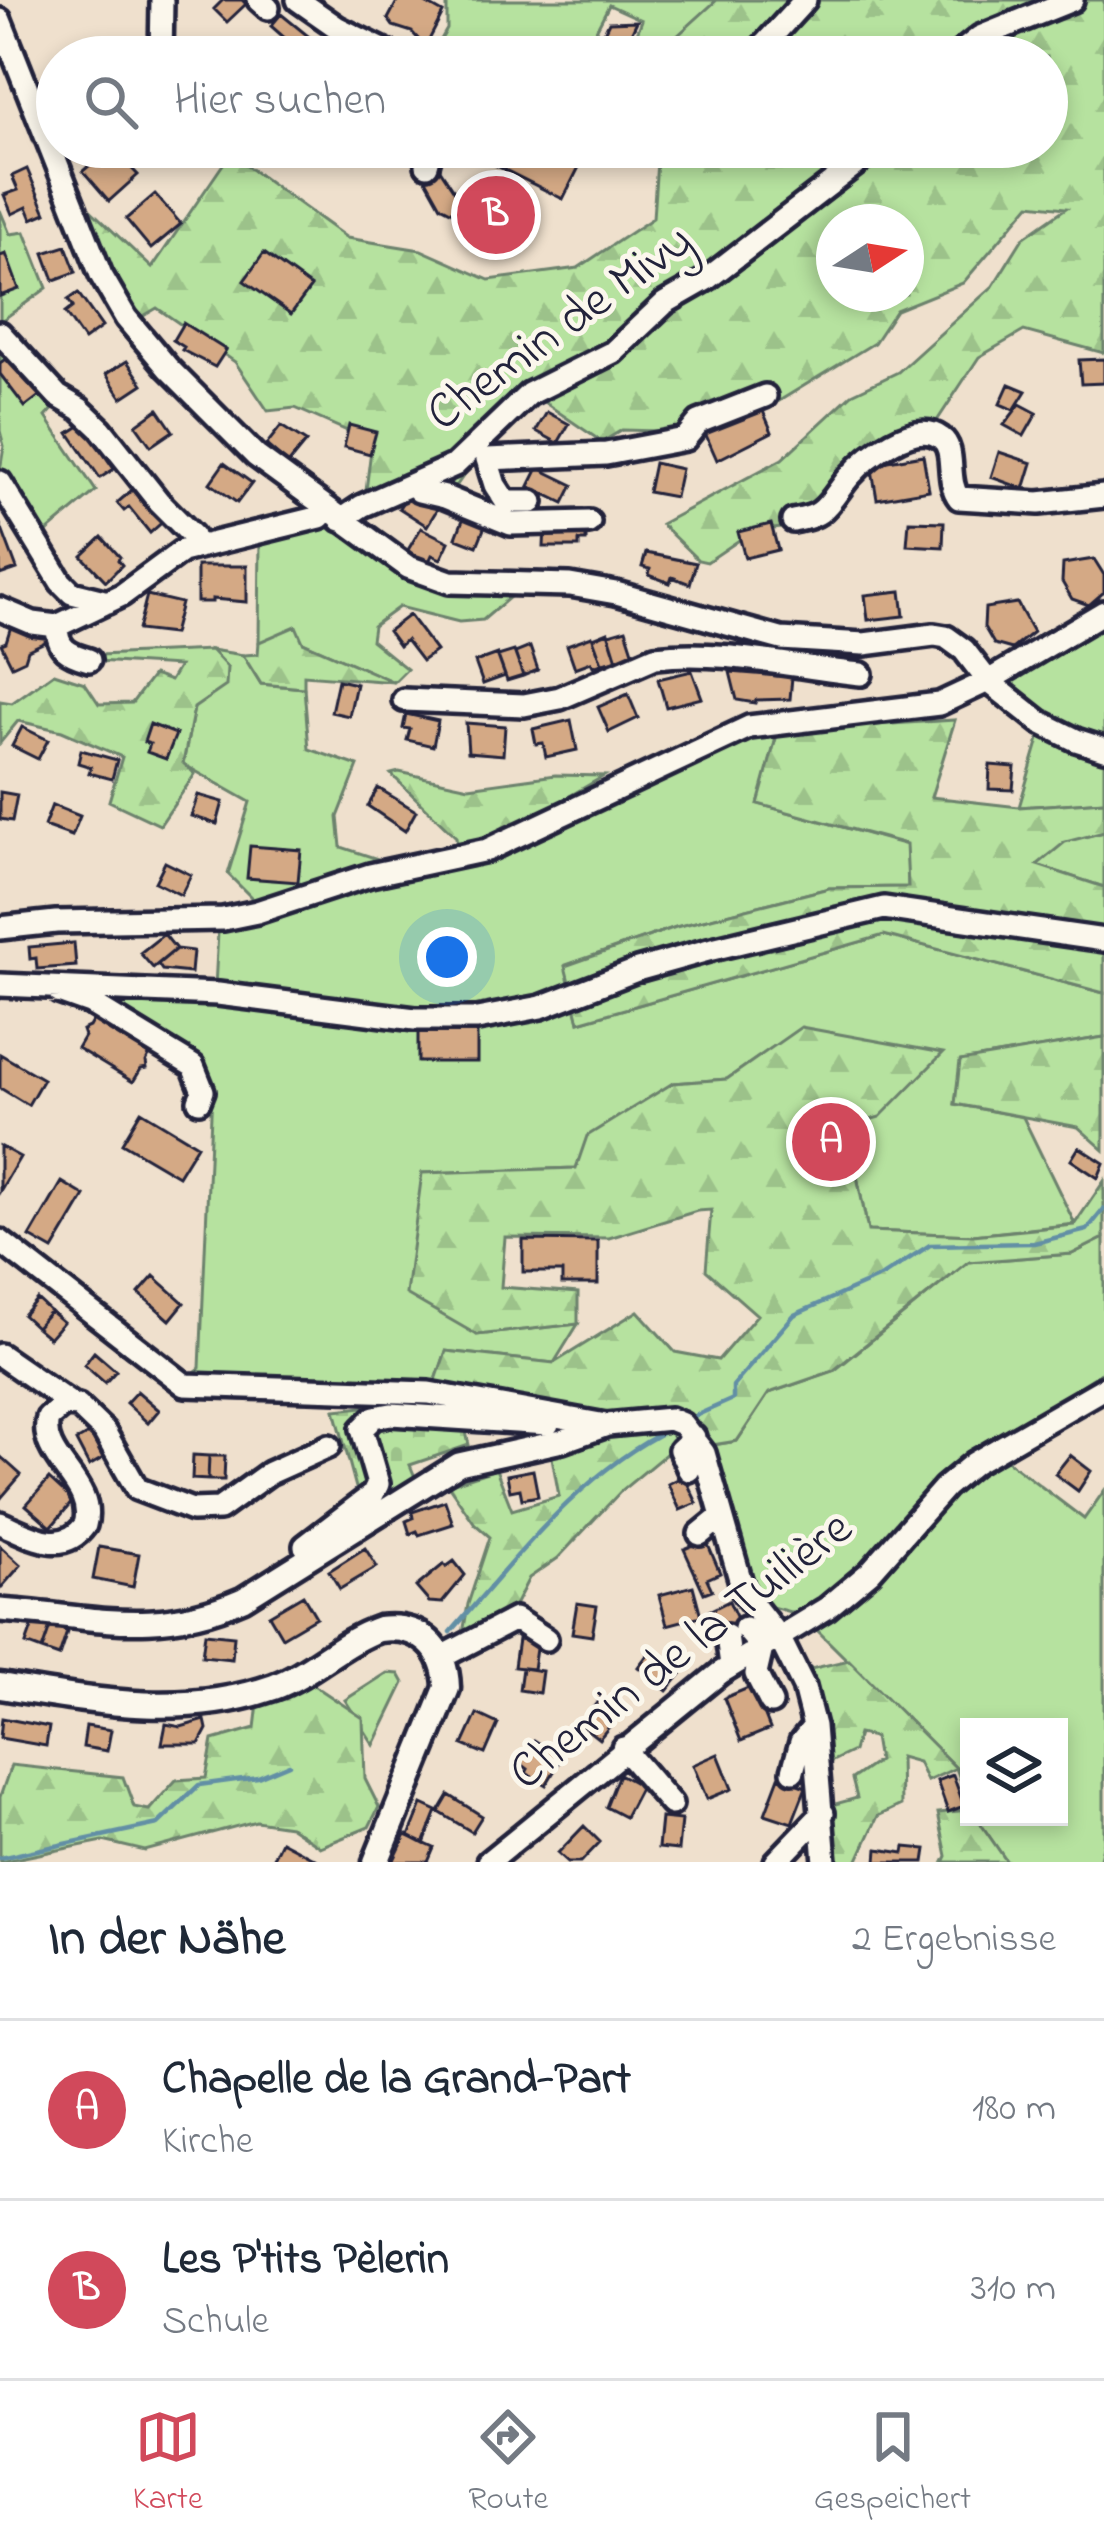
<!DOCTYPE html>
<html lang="de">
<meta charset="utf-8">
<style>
body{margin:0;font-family:"Indie Flower",sans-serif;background:#f6f6f7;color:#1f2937}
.controls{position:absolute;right:36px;bottom:36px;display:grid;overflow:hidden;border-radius:0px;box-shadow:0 6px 18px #0003}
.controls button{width:108px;height:108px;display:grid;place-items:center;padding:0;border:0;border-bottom:3px solid #e0e1e3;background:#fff;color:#1f2937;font:60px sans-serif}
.compass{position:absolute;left:816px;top:204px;width:108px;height:108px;border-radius:50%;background:#fff;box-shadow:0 6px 18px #0003;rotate:78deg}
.you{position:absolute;left:447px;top:957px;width:42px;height:42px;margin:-30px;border:9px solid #fff;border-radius:50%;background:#1a73e8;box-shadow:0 0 0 18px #1a73e833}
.badge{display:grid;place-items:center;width:78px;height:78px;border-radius:50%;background:#d1495b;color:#fff;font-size:39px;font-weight:700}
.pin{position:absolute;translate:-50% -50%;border:6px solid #fff;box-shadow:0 3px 12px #0006}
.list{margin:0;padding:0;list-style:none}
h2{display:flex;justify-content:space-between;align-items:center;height:156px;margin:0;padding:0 48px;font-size:51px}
h2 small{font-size:39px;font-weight:400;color:#747a83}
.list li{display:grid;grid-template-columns:78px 1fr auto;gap:36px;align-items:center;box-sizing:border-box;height:180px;padding:0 48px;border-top:3px solid #e0e1e3}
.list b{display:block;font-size:45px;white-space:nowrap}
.list p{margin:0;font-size:39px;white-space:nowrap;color:#747a83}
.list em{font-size:39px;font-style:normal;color:#747a83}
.icon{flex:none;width:66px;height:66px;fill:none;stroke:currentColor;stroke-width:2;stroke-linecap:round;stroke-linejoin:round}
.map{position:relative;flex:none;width:1104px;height:1862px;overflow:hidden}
.search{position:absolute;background:#fff;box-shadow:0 6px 18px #0003;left:36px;right:36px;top:36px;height:132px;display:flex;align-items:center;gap:30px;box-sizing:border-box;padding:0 42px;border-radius:66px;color:#747a83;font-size:45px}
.sheet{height:516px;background:#fff}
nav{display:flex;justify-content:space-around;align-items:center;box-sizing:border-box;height:168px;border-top:3px solid #e0e1e3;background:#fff;font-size:33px;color:#747a83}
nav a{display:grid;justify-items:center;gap:6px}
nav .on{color:#d1495b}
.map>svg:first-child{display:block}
.grass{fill:#b6e29f;stroke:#6c826d;stroke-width:3}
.forest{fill:url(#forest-firs);stroke:#6c826d;stroke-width:3;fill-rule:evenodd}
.cemetery{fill:url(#cemetery-stones);stroke:#6c826d;stroke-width:3}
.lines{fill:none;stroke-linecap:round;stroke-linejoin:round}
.stream{stroke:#628fa5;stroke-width:4.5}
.building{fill:#d4a985;stroke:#22223b;stroke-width:3}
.minor-casing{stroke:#22223b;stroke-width:30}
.major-casing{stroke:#22223b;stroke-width:33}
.minor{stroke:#fbf7ec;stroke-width:21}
.major{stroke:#fbf7ec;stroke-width:24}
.labels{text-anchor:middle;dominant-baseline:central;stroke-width:10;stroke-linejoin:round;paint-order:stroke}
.street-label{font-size:51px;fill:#22223b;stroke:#fbf7ec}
</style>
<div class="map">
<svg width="1104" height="1862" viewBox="0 0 1104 1862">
<defs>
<pattern id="forest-firs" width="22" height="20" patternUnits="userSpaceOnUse" patternTransform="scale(3)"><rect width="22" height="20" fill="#b6e29f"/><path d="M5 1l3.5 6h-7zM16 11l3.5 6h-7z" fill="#9cc28a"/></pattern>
<pattern id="cemetery-stones" width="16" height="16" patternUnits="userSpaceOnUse" patternTransform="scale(3)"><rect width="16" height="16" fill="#b6e29f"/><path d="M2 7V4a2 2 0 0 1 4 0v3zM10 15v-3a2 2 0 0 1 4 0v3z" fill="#9cc28a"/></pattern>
</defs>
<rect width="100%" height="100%" fill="#efe0cd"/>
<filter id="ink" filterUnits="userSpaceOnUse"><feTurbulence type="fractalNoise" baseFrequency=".00833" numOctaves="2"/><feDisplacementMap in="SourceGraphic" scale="24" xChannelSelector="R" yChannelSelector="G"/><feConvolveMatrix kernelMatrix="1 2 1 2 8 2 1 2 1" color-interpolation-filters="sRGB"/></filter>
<g filter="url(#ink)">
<path class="grass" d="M442 0H717L665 48 664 57H628L642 20 609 5 582 57H431L447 29V5Z
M0 210 10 234 25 232 47 288 1 321 67 394 46 417 96 491 41 537 0 471 4 446 0 431Z
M310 525 338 530 405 579 449 595 516 592 483 620 459 622 399 607 373 626 371 640 407 669 394 682 303 642H259L260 538Z
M1104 600V801L1019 807 1042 729 1086 733 1042 709 994 668Z
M211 650 243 655 261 684 304 688 309 749 358 766 338 817 341 847 384 861 259 905 228 874 250 802 183 764 194 708 227 667Z
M778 731 759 804 907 845 908 887 829 888 676 927 566 965 579 1022 884 935 1104 993V1037L961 1061 955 1104 1023 1117 1075 1224 973 1235 868 1231 847 1126 801 1028 727 1079 673 1083 576 1168 422 1173 477 1335 578 1324 554 1363 446 1351 433 1389 188 1377 200 1368 212 1091 201 1060 98 996 215 987 218 932 522 845 713 751Z
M1104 832V887L1036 865 1065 841Z
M1104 1238V1371L930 1484 863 1568 810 1610 790 1612 768 1606 750 1589 706 1446 737 1441 769 1393 834 1371 968 1262 1072 1254Z
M1000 1455 1084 1519 1104 1491V1842L1099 1862H1007L976 1817H1059V1727H969V1803L956 1768 815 1628 866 1586 966 1477Z
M387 1673 399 1674 404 1683 374 1745 345 1700Z"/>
<path class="forest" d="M717 0H877L882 3 885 0H1104V353L1024 331 979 357 929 433 891 444 826 522 751 532 707 562 698 560 661 524 782 459 852 394 898 372 993 286 1023 238 1066 208 1030 204 963 283 896 310 874 343 779 401 764 385 745 391 746 409 696 432 622 430 602 442 538 398 495 430 457 485 363 514 372 442 295 408 268 411 235 362 157 308 140 318 101 249 80 200 152 268 230 154 347 238 421 250 489 280 578 268 653 218 658 147H1047V57H664V48ZM834 222H906V294H834Z
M296 626 303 642 394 682 304 675V688L261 684 243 655 258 654 259 642Z
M211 650 227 667 226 686 194 708 183 763 195 774 160 825 109 801 122 757 62 731 18 721 0 743V701L12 703 54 673 85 683 99 704 132 703 153 675 170 681 179 666 97 661 99 655Z
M955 720 931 797 1019 807 1104 801V832L1065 842 1037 865 1104 887V993L884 935 579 1022 565 966 676 927 829 888 908 887 906 844 758 804 778 731Z
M399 772 469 787 555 775 604 776 501 836 457 847 456 837 391 774Z
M801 1027 943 1053 880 1117 847 1126 868 1231 973 1235 1074 1225 1104 1181V1238L1072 1254 968 1262 833 1371 769 1393 737 1441 706 1446 689 1423 433 1389 446 1351 554 1363 638 1311 675 1352 718 1360 757 1315 706 1270 711 1210 697 1211 609 1238 505 1237 501 1287 578 1293V1324L477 1335 406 1294 422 1173 576 1168 587 1136 673 1083 727 1079Z
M1104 1037V1150L1078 1127 955 1104 960 1061Z
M669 1427 684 1439 621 1491 558 1558 529 1578 508 1619 463 1634 468 1604 490 1537 475 1524 448 1485 496 1469 512 1510 559 1496 551 1452 608 1432Z
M849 1660 956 1768 927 1781 918 1762 900 1757 901 1805 878 1816 857 1862H835L828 1806 857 1798 852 1779 878 1761 874 1737 858 1734 853 1751 828 1763 806 1670Z
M303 1678 363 1718 365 1779 379 1807 369 1827 320 1847 289 1826 256 1821 145 1851 103 1841 0 1862V1797L11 1765 123 1777 134 1807 149 1810 176 1780 206 1778 213 1740 255 1728 259 1695Z
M969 1810V1817H976L1007 1862H944L947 1856 938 1813Z"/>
<path class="cemetery" d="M391 1404 462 1414 469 1445 410 1465 418 1484 386 1504 380 1496 362 1510 335 1410Z"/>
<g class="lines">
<path class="stream" d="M686 1420 733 1399V1386L794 1315 882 1276 930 1245 1034 1243 1087 1230 1104 1209
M451 1632C517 1557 581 1472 672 1428
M0 1858 158 1824 199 1785 258 1777 289 1764"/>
</g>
<path class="building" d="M223 0H242L246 4 227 22 214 9Z
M398 0H420L443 13 428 42 420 41 412 32 393 26 388 19Z
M281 14 313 40 299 57 275 54 287 40 271 26Z
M637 21 620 57H592L609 22Z
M111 147 138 175 109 201 83 171Z
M474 147H536L545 152 548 147H589L563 199 471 153Z
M438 166 457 195 478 206 503 207 505 224 474 223 441 206 422 172Z
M27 169 46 213 32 219 27 207 12 214 4 195 18 190 12 176Z
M155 194 181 224 151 249 126 219Z
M66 246 76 272 54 280 44 253Z
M264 253 311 287 291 314 244 281Z
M6 254 19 289 0 296V256Z
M78 293 102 327 84 340 65 313 73 307 68 300Z
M183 323 226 350 215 367 182 350 184 347 173 340Z
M12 354 42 394 25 407 0 374V363Z
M1104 359V383L1081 384 1079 360Z
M127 361 143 384 122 398 106 374Z
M1009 384 1026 391 1014 410 1000 404Z
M760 404 772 432 717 460 702 426Z
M1020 404 1037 413 1024 436 1004 425Z
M158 409 173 431 151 446 136 425Z
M547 412 569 424 558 443 536 431Z
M83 424 114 469 100 478 69 433Z
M349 425 376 432 370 454 344 447Z
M281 426 306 442 288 464 266 445Z
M999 452 1032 463 1024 489 991 477Z
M923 455 929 490 877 499 871 464Z
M224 463 252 483 237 503 210 483Z
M654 463 681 469 675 497 648 492Z
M538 468 573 485 564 503 529 486Z
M140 483 168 517 150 533 129 507 124 511 117 503Z
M410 490 438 508 427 526 399 508Z
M464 517 485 526 477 546 456 538Z
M909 521 944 522 943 547 907 545Z
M0 524 17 569 0 575Z
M771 524 778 550 745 558 738 532Z
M545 527H586V541H579V547H544Z
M421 528 449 542 441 559 432 555 427 566 405 555Z
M102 537 120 557 118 560 122 565 106 581 82 556Z
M646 553 696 563 690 584 672 577 670 583 649 575 650 569 642 567Z
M1094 559 1104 575V592L1089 605 1072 599 1062 582 1063 564Z
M197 566H247V602L212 599V602H197Z
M901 591 904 616 868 620 865 595Z
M147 595 181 603 173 634 138 630Z
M1017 603 1033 632 1012 649 994 644 984 627 985 608Z
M409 615 436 651 422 661 406 640 399 646 388 631Z
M11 626 48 636 47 641 28 650 25 660 12 666 1 644 6 642Z
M626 629 634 654 617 660 609 634Z
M608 632 617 660 602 663 593 638Z
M592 636 602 663 593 666 591 662 575 668 567 645Z
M530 647 538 670 523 676 515 653Z
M514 651 523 676 507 681 498 656Z
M497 654 505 676 483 684 475 662Z
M692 671 702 698 666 707 658 679Z
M730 672 792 677 790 699 756 700 755 703 737 700Z
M338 680 356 684 349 716 331 712Z
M628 694 638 718 609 732 598 707Z
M406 714 438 721 433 746 407 740 410 729 403 728Z
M571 720 577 750 546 757 543 743 536 744 533 729Z
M466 723 505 726 503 755 468 752Z
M150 724 176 734 166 759 147 752 150 744 144 742Z
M22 727 48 740 38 759 12 746Z
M81 750 117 760 112 779 89 773 91 767 78 763Z
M990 765 1015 767 1013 790 989 789Z
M378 788 416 811 405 831 368 806Z
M0 792 17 795 12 821 0 819Z
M198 795 223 802 217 824 191 816Z
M52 805 80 816 72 836 44 826Z
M250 846 301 850 298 882 247 878Z
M165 862 191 875 181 895 155 882Z
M164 934 176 949 153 968 140 953Z
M74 943 76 966 37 969 36 958 30 959 29 947Z
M176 949 193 951 191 973 162 970 158 964Z
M94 1018 118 1033 125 1030 151 1052 146 1062 147 1068 141 1069 133 1082 77 1048 84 1036 82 1030 89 1027Z
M418 1025H477V1062H418Z
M0 1054 43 1079 28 1105 0 1088Z
M141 1111 197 1145 178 1176 122 1143Z
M840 1127 844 1154 839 1155V1160L829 1161V1156L822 1157 819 1130Z
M0 1146 20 1157 0 1191Z
M1079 1147 1104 1163 1098 1178 1071 1160Z
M62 1182 85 1196 53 1250 30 1237Z
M523 1240 598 1241V1284H562V1272H523Z
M154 1276 184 1303 170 1320 139 1293Z
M37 1299 50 1311 36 1327 23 1315Z
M50 1311 63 1322 49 1338 36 1327Z
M94 1352 116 1371 105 1383 84 1365Z
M137 1391 159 1410 148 1423 126 1403Z
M90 1433 103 1458 89 1466 76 1441Z
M193 1455 209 1456 208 1480 192 1479Z
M1070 1455 1091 1471 1078 1491 1055 1474Z
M0 1456 21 1475 1 1498 0 1497Z
M209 1456H225L224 1480H208Z
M533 1470 538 1496 522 1499 520 1489 510 1491 507 1475Z
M684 1476 697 1503 680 1510 668 1484Z
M49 1479 73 1501 51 1527 26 1505Z
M445 1501 453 1524 419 1535 417 1531 410 1534 406 1521 413 1518 412 1512Z
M706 1540 720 1573 707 1579 712 1590 704 1593 684 1549Z
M0 1546 21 1565 0 1589Z
M99 1547 139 1554 133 1587 93 1579Z
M365 1548 377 1567 340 1589 329 1571Z
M454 1561 465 1575 442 1603 429 1602 416 1587 444 1564 446 1567Z
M693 1586 701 1616 667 1625 659 1595Z
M303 1595 316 1617 282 1637 269 1615Z
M729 1601 740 1625 720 1635 709 1611Z
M577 1603 597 1606 592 1636 572 1633Z
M35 1619 51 1624 42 1650 26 1644Z
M51 1624 67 1632 59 1656 42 1650Z
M205 1633 234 1636 232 1659 202 1656Z
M518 1639 537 1642 533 1669 514 1667Z
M651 1650 681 1674 667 1691 638 1667Z
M522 1668 542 1671 539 1693 519 1690Z
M753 1686 770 1729 741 1741 724 1698Z
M600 1699 619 1715 599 1739 580 1724Z
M477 1714 498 1724 485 1754 463 1745Z
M2 1718 49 1727 46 1746 0 1738Z
M205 1720 207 1729 199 1744H162L166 1724 181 1727Z
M86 1726 111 1730 107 1751 83 1747Z
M534 1740 562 1758 546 1785 526 1773 528 1769 520 1763Z
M718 1754 732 1789 707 1799 693 1765Z
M619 1774 641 1786 625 1817 606 1807Z
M953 1775 964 1806 948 1812 937 1781Z
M779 1777 806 1787 792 1823 765 1814Z
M449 1795 482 1816 472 1832 439 1812Z
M422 1804 437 1811 424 1844 409 1836Z
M661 1818 681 1820 678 1850 658 1848Z
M584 1826 600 1842 581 1862H568L558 1853Z
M406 1835 434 1848 428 1862H393Z
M281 1841 315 1859 313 1862H271Z
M905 1847 926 1849 924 1862H877L878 1849 904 1853Z"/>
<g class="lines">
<defs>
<path id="minor" d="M259 0 268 8
M298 0 338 28 397 57
M0 20 101 275 126 318 168 368 256 456 408 567 450 582 570 585 616 593 781 639 864 644 934 635 946 637 964 650 988 681 1040 722 1076 740 1104 749
M161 57 162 0
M753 57 805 0
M955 57 980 37 1072 0
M427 165 432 147
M0 333 58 396 80 409 101 429 159 502 193 536 196 546
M0 482 61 582 72 593 108 602
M412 484 419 491 445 497 511 524 589 522
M532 502H506L495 485 487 459 606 454 685 439 699 422 765 396
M341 520 362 506 455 465 529 394 613 352 665 303 707 279 878 147
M793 521C802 519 812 518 820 512 832 503 840 487 850 476 867 457 915 418 941 438 957 449 945 481 959 498L1039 503 1104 496
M0 609 33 623 57 626 122 595 182 551 320 517 327 510
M57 626C57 649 68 654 89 660
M404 700 524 705 560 698 655 657C723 649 794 667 861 674
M0 928 56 922 223 919 257 912 370 875 487 850 749 727 939 704 988 681 1104 612
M0 985 218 994 415 1019H477L541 1007 637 970 712 949 884 908 1104 940
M59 992 90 1003 193 1066 203 1091 199 1101
M0 1241 185 1385 429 1393 606 1425
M0 1355 71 1404
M689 1470 680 1450 694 1437
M0 1523C29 1535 62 1557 85 1525 97 1483 37 1459 48 1418L64 1405 78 1406 104 1431 137 1489 192 1510 219 1509 269 1473 329 1446
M700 1534 722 1516
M305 1546 373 1494 378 1484 362 1429 374 1417 391 1414 548 1424
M0 1610C93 1616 153 1638 243 1599L459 1464 562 1441 607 1425 670 1419 682 1424 704 1453 744 1593 780 1639 804 1687 814 1726 825 1862
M745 1628 762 1648 756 1674 771 1703
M727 1636 731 1665
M442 1657 515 1619 546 1639
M623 1748 671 1804
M793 1771 801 1742 814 1726
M488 1862 720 1673 827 1608 870 1572 945 1487 974 1463 1104 1388
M776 1862 823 1813"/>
<path id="major" d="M0 1686C92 1701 184 1719 274 1687 312 1673 341 1642 379 1629 420 1624 446 1647 447 1688L376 1862"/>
</defs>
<use href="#minor" class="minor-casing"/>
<use href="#major" class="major-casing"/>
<use href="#minor" class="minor"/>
<use href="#major" class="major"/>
</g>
</g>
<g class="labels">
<g class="street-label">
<text transform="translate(561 329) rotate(-36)">Chemin de Mivy</text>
<text transform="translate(682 1652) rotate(-38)">Chemin de la Tuilière</text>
</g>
</g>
</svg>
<div class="controls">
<button><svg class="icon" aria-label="layers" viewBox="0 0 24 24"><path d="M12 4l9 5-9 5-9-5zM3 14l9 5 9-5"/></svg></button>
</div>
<svg class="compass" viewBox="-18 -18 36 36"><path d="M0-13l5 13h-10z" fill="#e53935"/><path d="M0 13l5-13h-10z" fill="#747a83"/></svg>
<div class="you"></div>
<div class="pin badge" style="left:831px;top:1142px">A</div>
<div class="pin badge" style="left:496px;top:215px">B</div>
<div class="search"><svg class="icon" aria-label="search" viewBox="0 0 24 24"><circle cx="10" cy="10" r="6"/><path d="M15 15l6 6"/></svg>Hier suchen</div>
</div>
<section class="sheet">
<h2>In der Nähe<small>2 Ergebnisse</small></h2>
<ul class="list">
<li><span class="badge">A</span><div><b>Chapelle de la Grand-Part</b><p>Kirche</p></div><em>180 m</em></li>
<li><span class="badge">B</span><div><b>Les P'tits Pèlerin</b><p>Schule</p></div><em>310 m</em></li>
</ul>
</section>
<nav>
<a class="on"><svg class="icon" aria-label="map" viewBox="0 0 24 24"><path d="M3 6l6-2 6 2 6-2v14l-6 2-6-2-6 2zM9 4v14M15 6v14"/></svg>Karte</a>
<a><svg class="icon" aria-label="directions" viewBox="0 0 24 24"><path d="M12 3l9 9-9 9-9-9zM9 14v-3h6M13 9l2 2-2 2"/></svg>Route</a>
<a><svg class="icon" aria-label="saved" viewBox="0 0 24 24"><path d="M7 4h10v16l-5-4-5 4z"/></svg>Gespeichert</a>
</nav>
